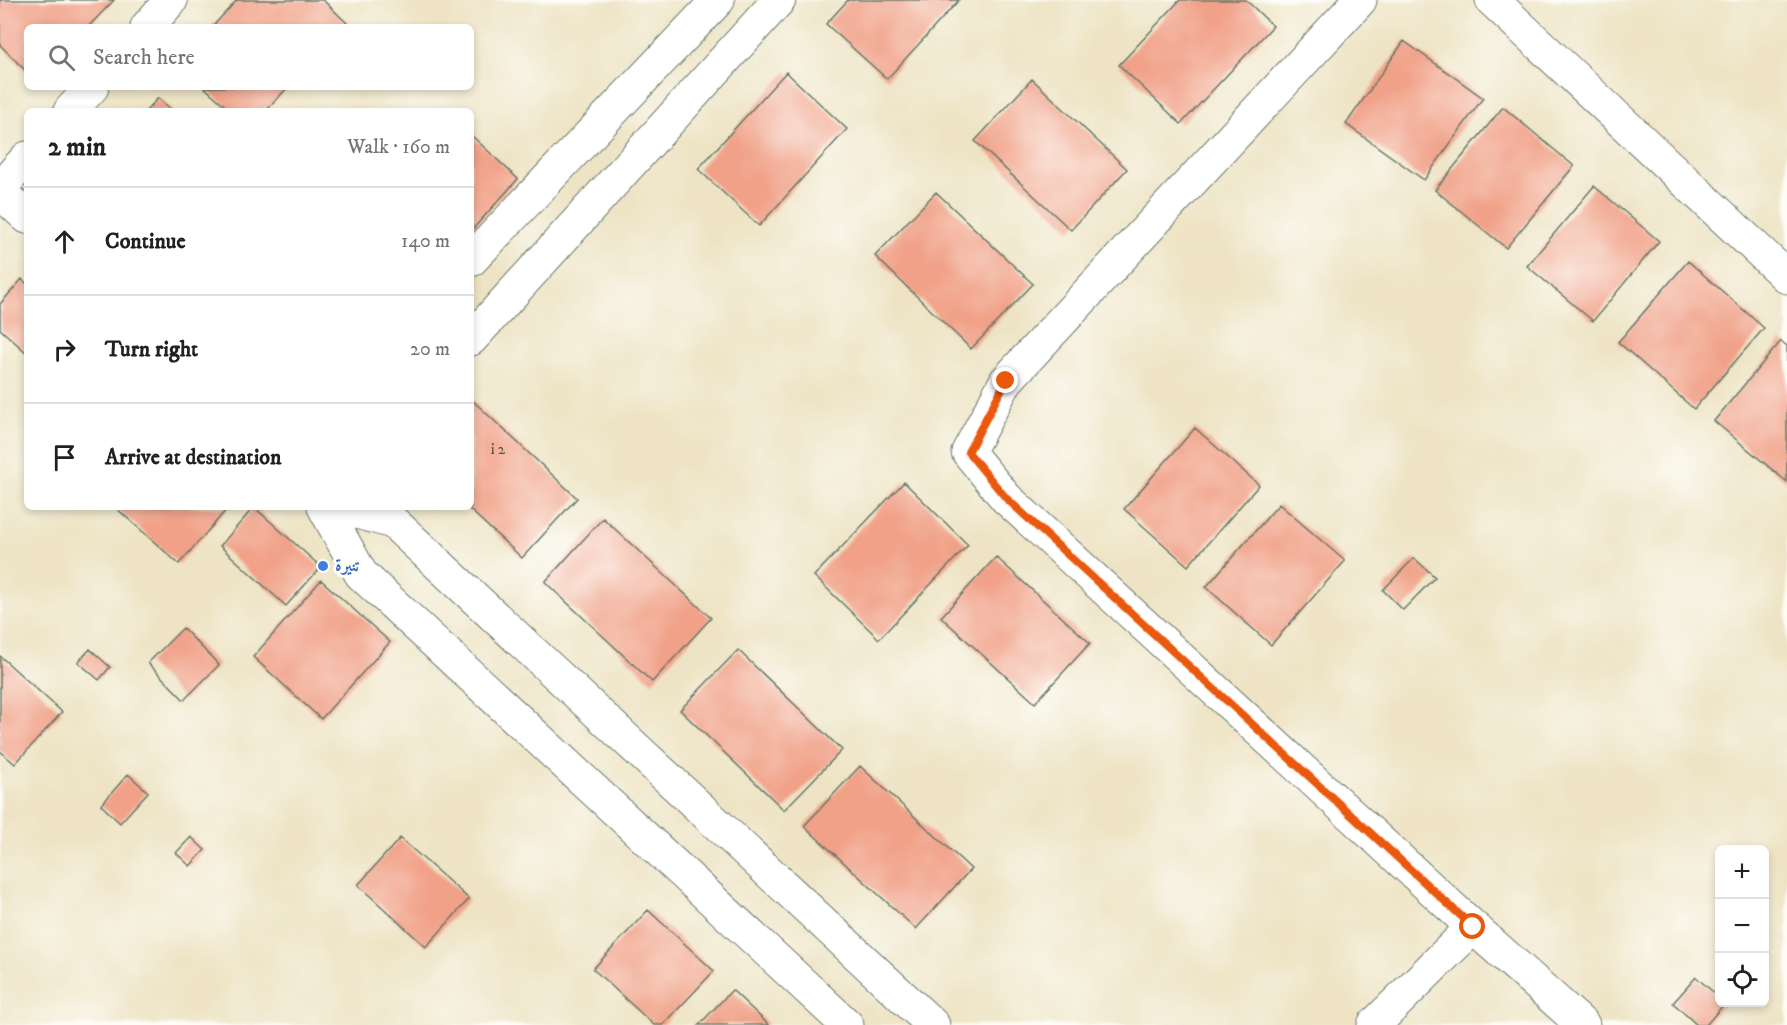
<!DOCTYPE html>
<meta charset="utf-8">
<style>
body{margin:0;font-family:"IM FELL DW Pica",Amiri,serif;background:#f6f6f6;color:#202124}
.controls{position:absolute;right:18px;bottom:18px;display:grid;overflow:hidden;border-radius:9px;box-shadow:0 3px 9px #0003}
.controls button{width:54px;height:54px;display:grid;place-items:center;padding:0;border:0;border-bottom:2px solid #e0e0e0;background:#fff;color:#202124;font:30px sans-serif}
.stop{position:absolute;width:18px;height:18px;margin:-14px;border:4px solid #ea580c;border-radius:50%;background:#fff}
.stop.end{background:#ea580c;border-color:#fff;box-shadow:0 2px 6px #0008}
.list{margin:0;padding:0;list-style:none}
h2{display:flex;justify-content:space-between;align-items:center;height:78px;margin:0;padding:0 24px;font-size:26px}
h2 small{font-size:20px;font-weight:400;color:#757577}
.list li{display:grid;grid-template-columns:39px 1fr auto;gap:18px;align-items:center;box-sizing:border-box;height:108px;padding:0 24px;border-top:2px solid #e0e0e0}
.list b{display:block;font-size:22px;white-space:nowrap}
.list em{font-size:20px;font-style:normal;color:#757577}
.icon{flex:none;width:33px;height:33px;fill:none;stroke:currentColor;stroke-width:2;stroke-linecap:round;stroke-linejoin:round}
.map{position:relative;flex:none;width:1787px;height:1025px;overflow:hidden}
.search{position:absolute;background:#fff;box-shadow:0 3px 9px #0003;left:24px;top:24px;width:450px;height:66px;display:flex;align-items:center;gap:15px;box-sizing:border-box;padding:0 21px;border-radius:9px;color:#757577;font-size:22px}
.panel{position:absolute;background:#fff;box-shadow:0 3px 9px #0003;left:24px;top:108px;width:450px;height:402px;border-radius:9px}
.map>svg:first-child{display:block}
.building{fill:#f1a188}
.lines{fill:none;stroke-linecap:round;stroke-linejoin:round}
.minor-casing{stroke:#677767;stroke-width:35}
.minor{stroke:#fff;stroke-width:33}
.route{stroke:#ea580c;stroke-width:8}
.shop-dot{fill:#3f7fe0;stroke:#fdfcf7;stroke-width:2}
.labels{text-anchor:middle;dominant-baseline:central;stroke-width:6;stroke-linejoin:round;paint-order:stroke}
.number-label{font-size:15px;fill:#545649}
.shop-label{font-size:18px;font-weight:bold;fill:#366cbe;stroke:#fdfcf7;text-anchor:start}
</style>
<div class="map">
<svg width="1787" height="1025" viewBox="0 0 1787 1025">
<rect width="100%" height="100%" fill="#fdfcf7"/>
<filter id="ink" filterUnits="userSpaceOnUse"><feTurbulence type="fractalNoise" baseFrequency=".0167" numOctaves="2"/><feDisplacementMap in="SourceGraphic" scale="12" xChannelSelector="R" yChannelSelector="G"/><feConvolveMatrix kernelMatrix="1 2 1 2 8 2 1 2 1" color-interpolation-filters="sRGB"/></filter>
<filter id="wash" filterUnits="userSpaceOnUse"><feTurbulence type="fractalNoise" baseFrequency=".008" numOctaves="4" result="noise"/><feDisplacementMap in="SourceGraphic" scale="24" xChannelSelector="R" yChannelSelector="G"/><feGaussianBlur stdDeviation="1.35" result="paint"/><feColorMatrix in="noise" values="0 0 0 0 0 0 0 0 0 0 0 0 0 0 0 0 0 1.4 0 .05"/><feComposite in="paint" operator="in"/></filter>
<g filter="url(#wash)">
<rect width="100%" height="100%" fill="#eee4c5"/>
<g id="blocks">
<path class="building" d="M0 0H114L88 27H27V72L0 45Z
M237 0H323L347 23 343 27H212Z
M848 0H959L887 79 826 24Z
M1180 0H1246L1273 26 1181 124 1119 65Z
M1404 41 1483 98 1424 180 1346 124Z
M786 72 847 129 759 226 698 169Z
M1032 79 1127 169 1071 230 975 141Z
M204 87H288L266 111H231Z
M158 98 173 111H146Z
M1503 107 1574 166 1506 248 1435 190Z
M471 135 518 179 471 231Z
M1594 186 1659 241 1593 321 1527 266Z
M936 192 1033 284 971 349 875 256Z
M1688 261 1764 328 1694 409 1618 342Z
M22 279 27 284V353L0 329V304Z
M1781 341 1787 346V482L1714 421Z
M471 399 577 498 522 558 467 507H471Z
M1195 428 1259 485 1188 566 1124 509Z
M904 482 968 545 879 639 814 576Z
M1279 504 1345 561 1271 645 1206 587Z
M115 507H227L228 508 179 564Z
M254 507 321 567 286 606 220 546Z
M603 518 711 618 652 682 545 582Z
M996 557 1090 643 1035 703 941 617Z
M1414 558 1435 577 1403 610 1383 590Z
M321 580 390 642 321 719 253 657Z
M183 628 219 665 184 700 148 663Z
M90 649 110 667 99 680 78 662Z
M738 650 842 750 784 810 680 710Z
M0 656 62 712 15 764 0 751Z
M860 766 971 869 916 929 804 826Z
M128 774 148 792 120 823 101 805Z
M191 837 205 850 190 866 176 853Z
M400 838 469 899 426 947 358 885Z
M648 910 714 971 663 1025H654L593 969Z
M1696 977 1720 998V1002H1726L1706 1025H1697L1673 1003Z
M732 990 769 1025H699Z"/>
</g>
</g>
<g filter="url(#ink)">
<use href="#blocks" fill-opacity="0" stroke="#677767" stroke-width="1.5"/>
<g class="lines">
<defs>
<path id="minor" d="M1360 0 1006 381 968 452 1006 498 1473 927 1583 1025
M1492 0 1787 277
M147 27 171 0
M70 111 92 87
M0 188 27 158
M0 192 27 217
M471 260 718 0
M471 339 779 0
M324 507 361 574 847 1025
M339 507 393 522 933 1025
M1374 1025 1473 927"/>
</defs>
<use href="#minor" class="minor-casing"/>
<use href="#minor" class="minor"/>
</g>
</g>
<g class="lines" filter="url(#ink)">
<path class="route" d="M1006 381 968 452 1006 498 1473 927"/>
</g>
<circle class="shop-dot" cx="323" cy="566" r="6"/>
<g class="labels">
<g class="number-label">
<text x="498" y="449">i 2</text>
</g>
<g class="shop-label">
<text x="335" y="566">تنيرة</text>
</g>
</g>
</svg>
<div class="controls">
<button>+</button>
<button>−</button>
<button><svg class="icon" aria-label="locate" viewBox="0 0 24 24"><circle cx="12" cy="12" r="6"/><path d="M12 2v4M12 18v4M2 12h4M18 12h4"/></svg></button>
</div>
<div class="stop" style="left:1473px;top:927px"></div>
<div class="stop end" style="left:1006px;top:381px"></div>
<div class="search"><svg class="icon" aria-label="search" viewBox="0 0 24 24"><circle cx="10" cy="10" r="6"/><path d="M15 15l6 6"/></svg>Search here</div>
<section class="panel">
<h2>2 min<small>Walk · 160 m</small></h2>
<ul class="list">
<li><svg class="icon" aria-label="ahead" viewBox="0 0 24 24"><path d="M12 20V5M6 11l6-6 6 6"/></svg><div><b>Continue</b></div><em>140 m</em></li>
<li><svg class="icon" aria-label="right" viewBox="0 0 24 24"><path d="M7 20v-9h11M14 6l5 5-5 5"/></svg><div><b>Turn right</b></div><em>20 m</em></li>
<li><svg class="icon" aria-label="arrive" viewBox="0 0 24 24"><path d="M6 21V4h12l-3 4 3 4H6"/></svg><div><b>Arrive at destination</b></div></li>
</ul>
</section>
</div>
